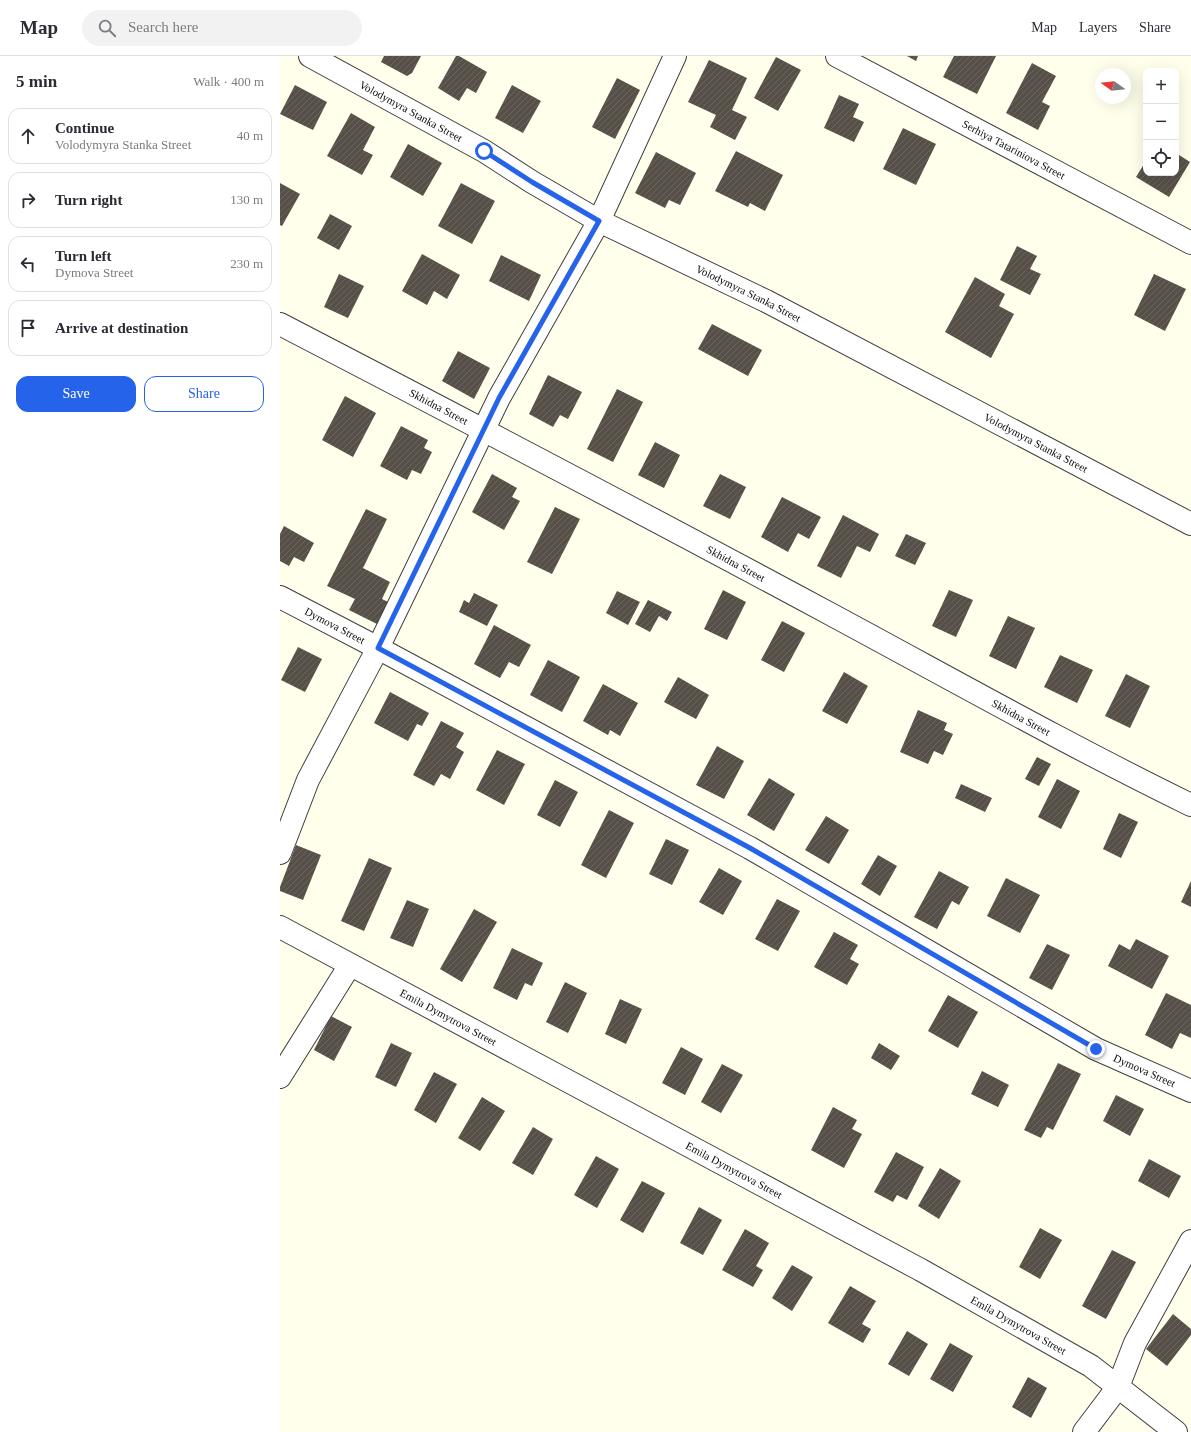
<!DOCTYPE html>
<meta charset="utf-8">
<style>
body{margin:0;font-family:"Times New Roman",serif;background:#f2f2f3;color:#2b2b33}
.controls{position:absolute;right:12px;top:12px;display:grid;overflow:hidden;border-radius:8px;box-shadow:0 4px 16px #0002}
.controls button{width:36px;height:36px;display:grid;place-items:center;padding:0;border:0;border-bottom:1px solid #e1e1e2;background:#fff;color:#2b2b33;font:20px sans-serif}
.compass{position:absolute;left:815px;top:12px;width:36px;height:36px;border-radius:50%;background:#fff;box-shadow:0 4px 16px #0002;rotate:285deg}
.stop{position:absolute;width:12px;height:12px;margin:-9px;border:3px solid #2563eb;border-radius:50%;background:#fff}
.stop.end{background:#2563eb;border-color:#fff;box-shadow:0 1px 4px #0008}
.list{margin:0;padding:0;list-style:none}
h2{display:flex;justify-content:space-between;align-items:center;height:52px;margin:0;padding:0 16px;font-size:17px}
h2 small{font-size:13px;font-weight:400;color:#7c7c81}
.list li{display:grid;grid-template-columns:26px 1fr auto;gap:12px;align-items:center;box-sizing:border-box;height:56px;margin:0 8px 8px;padding:0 8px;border:1px solid #e1e1e2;border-radius:12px}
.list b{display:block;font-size:15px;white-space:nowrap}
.list p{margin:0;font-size:13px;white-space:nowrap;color:#7c7c81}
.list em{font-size:13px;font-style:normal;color:#7c7c81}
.actions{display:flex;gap:8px;padding:12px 16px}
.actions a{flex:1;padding:9px 0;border:1px solid #2563eb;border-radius:12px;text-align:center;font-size:14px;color:#2563eb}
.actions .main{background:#2563eb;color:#fff}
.icon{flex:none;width:22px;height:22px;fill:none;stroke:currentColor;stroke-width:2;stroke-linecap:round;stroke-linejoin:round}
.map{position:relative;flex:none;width:911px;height:1376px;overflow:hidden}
header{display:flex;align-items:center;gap:24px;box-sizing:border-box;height:56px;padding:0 20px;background:#fff;border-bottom:1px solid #e1e1e2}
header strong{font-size:19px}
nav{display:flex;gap:22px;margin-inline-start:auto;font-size:14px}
.search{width:280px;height:36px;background:#f2f2f3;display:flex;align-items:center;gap:10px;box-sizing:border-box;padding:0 14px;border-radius:22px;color:#7c7c81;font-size:15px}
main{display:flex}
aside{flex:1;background:#fff}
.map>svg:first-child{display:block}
.building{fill:url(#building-hatch)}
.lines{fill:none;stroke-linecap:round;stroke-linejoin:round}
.street-casing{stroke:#3f3f3f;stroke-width:24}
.street{stroke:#fff;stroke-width:22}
.route{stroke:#2563eb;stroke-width:5}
.labels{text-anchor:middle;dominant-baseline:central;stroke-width:4;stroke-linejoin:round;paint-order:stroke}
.street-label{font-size:11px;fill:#0c0c0c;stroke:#fff}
</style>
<header>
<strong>Map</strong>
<div class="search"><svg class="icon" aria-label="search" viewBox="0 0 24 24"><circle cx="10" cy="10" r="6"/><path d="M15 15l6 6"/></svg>Search here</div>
<nav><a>Map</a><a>Layers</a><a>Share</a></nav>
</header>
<main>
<aside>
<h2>5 min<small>Walk · 400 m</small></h2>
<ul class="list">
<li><svg class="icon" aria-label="ahead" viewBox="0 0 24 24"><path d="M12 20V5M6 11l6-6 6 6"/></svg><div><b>Continue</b><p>Volodymyra Stanka Street</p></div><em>40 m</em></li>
<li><svg class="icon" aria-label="right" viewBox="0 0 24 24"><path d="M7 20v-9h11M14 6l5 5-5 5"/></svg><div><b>Turn right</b></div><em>130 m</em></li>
<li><svg class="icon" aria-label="left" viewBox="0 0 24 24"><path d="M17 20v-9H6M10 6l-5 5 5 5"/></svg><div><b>Turn left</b><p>Dymova Street</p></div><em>230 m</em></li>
<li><svg class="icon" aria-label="arrive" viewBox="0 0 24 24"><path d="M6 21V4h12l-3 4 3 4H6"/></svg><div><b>Arrive at destination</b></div></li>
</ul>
<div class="actions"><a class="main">Save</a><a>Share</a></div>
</aside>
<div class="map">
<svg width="911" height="1376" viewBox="0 0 911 1376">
<defs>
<pattern id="building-hatch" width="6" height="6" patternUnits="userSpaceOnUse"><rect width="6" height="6" fill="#565048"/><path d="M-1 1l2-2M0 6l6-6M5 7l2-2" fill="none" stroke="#69645e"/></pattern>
</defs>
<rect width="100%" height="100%" fill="#ffffec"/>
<path class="building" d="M104 0H141L132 17 127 20 101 6Z
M176 0H179L207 16 196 37 187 32 179 45 158 32Z
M627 0H638L636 5Z
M674 0H716L697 38 663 21Z
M496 1 521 14 498 55 474 42Z
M429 4 467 22 452 54 467 61 455 84 430 71 436 59 408 46Z
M752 7 776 20 762 46 770 50 758 74 726 57Z
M337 22 360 34 335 83 312 71Z
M15 29 47 46 33 74 0 58Z
M232 29 261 45 243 77 215 62Z
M559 39 579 48 573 61 584 66 574 86 544 72Z
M71 57 95 71 83 94 93 99 82 119 47 100Z
M623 72 656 88 636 129 603 113Z
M128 88 162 107 143 140 110 121Z
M456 95 503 119 485 155 470 147 468 151 435 135Z
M376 96 416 117 400 149 389 144 385 152 355 137Z
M896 97 910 106 889 141 856 121 866 105V117H896Z
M0 127 20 138 2 170 0 169Z
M181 127 215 145 192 188 158 170Z
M50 158 72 170 59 194 37 182Z
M737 190 757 200 750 213 761 218 750 239 720 224Z
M142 198 180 219 167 243 154 235 147 249 122 235Z
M221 199 261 219 249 245 209 225Z
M59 218 84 230 68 262 44 251Z
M874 218 906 233 885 275 854 259Z
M695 221 725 238 719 250 734 258 711 302 665 276Z
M432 268 482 294 468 320 418 293Z
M178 295 210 312 194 343 162 325Z
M268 319 302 336 288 363 280 359 273 371 249 358Z
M337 333 363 346 333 406 307 393Z
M65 340 96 357 73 401 42 384Z
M121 370 148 384 144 392 152 396 141 418 132 414 127 424 100 410Z
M375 386 400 399 384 432 358 419Z
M212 418 237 432 232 441 240 445 224 474 192 456Z
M440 418 466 431 450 463 423 450Z
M502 441 541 461 529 483 518 477 508 496 481 481Z
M275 451 300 463 272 518 247 506Z
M86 453 107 463 83 512 110 526 102 543 108 546 97 568 69 554 75 543 47 530Z
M563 459 599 478 590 496 577 490 561 522 537 510Z
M4 470 34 487 24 506 14 501 9 510 0 505V478Z
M626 478 646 487 635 509 615 500Z
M443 534 466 546 447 584 424 573Z
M669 534 693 544 676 581 652 570Z
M337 535 360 546 348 569 326 557Z
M194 537 218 549 207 570 179 556 184 544 189 547Z
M368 544 392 556 387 565 379 560 370 576 355 568Z
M728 560 755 572 736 613 709 600Z
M502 565 525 577 504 616 481 604Z
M214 569 251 589 239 611 229 606 220 622 194 608Z
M18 591 42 603 25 636 1 624Z
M780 599 813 614 797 647 764 631Z
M268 604 300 621 282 656 250 639Z
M564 616 588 630 567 668 542 655Z
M846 618 870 630 850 672 825 660Z
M398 621 429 639 416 663 384 646Z
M323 628 358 647 340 680 330 674 328 679 303 665Z
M110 636 149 657 142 670 137 668 128 685 94 667Z
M638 654 667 667 664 674 673 678 663 699 654 695 648 708 620 696Z
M161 665 184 677 176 691 184 696 170 723 161 718 154 730 133 719Z
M437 690 464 705 444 743 416 729Z
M217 694 245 708 224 749 196 734Z
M757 701 771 708 759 730 745 723Z
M489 722 515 738 494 775 467 759Z
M777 723 800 735 781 773 758 761Z
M275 724 298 736 280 771 257 759Z
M681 728 712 742 705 756 675 742Z
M329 754 354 767 326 822 301 809Z
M839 757 858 766 841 802 823 793Z
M546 760 569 774 549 808 525 794Z
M386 783 409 794 392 829 369 818Z
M16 789 41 799 23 844 0 835V831Z
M598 799 617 810 600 840 581 828Z
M89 802 112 812 84 875 61 865Z
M439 812 462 825 443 859 419 846Z
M659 815 689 831 679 849 672 845 657 873 634 861Z
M726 822 760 839 740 877 707 860Z
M911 825V851L901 846Z
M497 843 520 855 498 895 475 883Z
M127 844 149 853 133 891 110 882Z
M194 853 217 866 182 926 160 913Z
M554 876 578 889 570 903 579 908 567 929 534 911Z
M856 883 889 900 872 933 828 910 839 888 850 894Z
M767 888 790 899 772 934 749 922Z
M232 892 263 907 252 930 245 927 237 944 213 932Z
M285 926 307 937 288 977 266 966Z
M886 937 911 949V982L900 977 892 993 865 979Z
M668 939 698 956 678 992 648 975Z
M340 943 362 953 346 988 325 978Z
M51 960 72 971 54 1005 34 994Z
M111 987 132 997 116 1031 95 1021Z
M599 987 620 1000 611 1014 591 1002Z
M401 991 423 1003 405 1039 382 1027Z
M778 1007 801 1018 773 1074 767 1071 761 1082 744 1074Z
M442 1008 463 1019 441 1057 421 1046Z
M702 1015 729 1029 718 1051 691 1038Z
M154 1016 177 1028 156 1067 134 1054Z
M836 1039 864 1053 850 1080 823 1065Z
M202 1041 225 1055 200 1095 178 1082Z
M553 1051 577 1064 572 1073 582 1078 564 1112 531 1094Z
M253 1071 273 1083 253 1119 232 1107Z
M616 1096 644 1111 627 1144 617 1139 613 1146 594 1136Z
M316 1100 339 1113 317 1152 294 1139Z
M869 1103 901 1120 889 1142 858 1125Z
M660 1112 681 1125 659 1163 638 1150Z
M362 1125 385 1137 363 1177 340 1164Z
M419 1151 442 1164 423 1199 400 1187Z
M760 1172 782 1184 760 1223 739 1211Z
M465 1173 489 1187 476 1210 483 1214 473 1231 442 1214Z
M832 1194 856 1206 826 1263 802 1250Z
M512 1209 533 1221 512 1255 492 1242Z
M570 1230 596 1245 582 1268 591 1273 583 1287 548 1267Z
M893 1258 911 1273V1279L887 1310 866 1293Z
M627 1275 648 1288 629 1320 608 1308Z
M670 1287 693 1300 673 1336 650 1323Z
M748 1321 767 1332 751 1362 732 1351Z"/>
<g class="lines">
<defs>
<g id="street">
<path id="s1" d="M30 0 204 95 252 126 319 165 486 245 911 468"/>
<path id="s2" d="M557 0 911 187"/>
<path id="s3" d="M0 268C185 364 370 461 554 560 673 624 790 690 911 749"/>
<path id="s4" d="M0 541 98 592 470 792 816 993 911 1035"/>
<path d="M0 797 28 724 98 592 219 342 319 165 395 0"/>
<path id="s5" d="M0 871 641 1214 811 1310 896 1376"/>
<path d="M0 1021 70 909"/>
<path d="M804 1376 838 1331 855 1287 911 1185"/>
</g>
</defs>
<use href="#street" class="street-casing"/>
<use href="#street" class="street"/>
</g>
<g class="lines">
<path class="route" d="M204 95 252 126 319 165 219 342 98 592 470 792 816 993"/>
</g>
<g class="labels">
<g class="street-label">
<text stroke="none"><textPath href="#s1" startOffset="115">Volodymyra Stanka Street</textPath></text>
<text stroke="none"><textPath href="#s2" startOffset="200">Serhiya Tatariniova Street</textPath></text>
<text stroke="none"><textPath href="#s1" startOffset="499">Volodymyra Stanka Street</textPath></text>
<text stroke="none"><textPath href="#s3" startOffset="179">Skhidna Street</textPath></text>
<text stroke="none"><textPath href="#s1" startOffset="823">Volodymyra Stanka Street</textPath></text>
<text stroke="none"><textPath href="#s3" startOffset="515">Skhidna Street</textPath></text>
<text stroke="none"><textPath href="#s4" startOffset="62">Dymova Street</textPath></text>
<text stroke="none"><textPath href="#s3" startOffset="839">Skhidna Street</textPath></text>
<text stroke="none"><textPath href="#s5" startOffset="191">Emila Dymytrova Street</textPath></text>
<text stroke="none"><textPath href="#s4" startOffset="986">Dymova Street</textPath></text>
<text stroke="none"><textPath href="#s5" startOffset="515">Emila Dymytrova Street</textPath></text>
<text stroke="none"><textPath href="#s5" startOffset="839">Emila Dymytrova Street</textPath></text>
</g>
</g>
</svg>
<div class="controls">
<button>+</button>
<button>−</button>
<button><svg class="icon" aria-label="locate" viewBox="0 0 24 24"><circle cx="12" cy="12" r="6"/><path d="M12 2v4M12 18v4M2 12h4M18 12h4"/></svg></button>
</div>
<svg class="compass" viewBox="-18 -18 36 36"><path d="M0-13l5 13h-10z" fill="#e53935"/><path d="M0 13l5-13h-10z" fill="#7c7c81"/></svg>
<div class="stop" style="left:204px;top:95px"></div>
<div class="stop end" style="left:816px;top:993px"></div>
</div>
</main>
